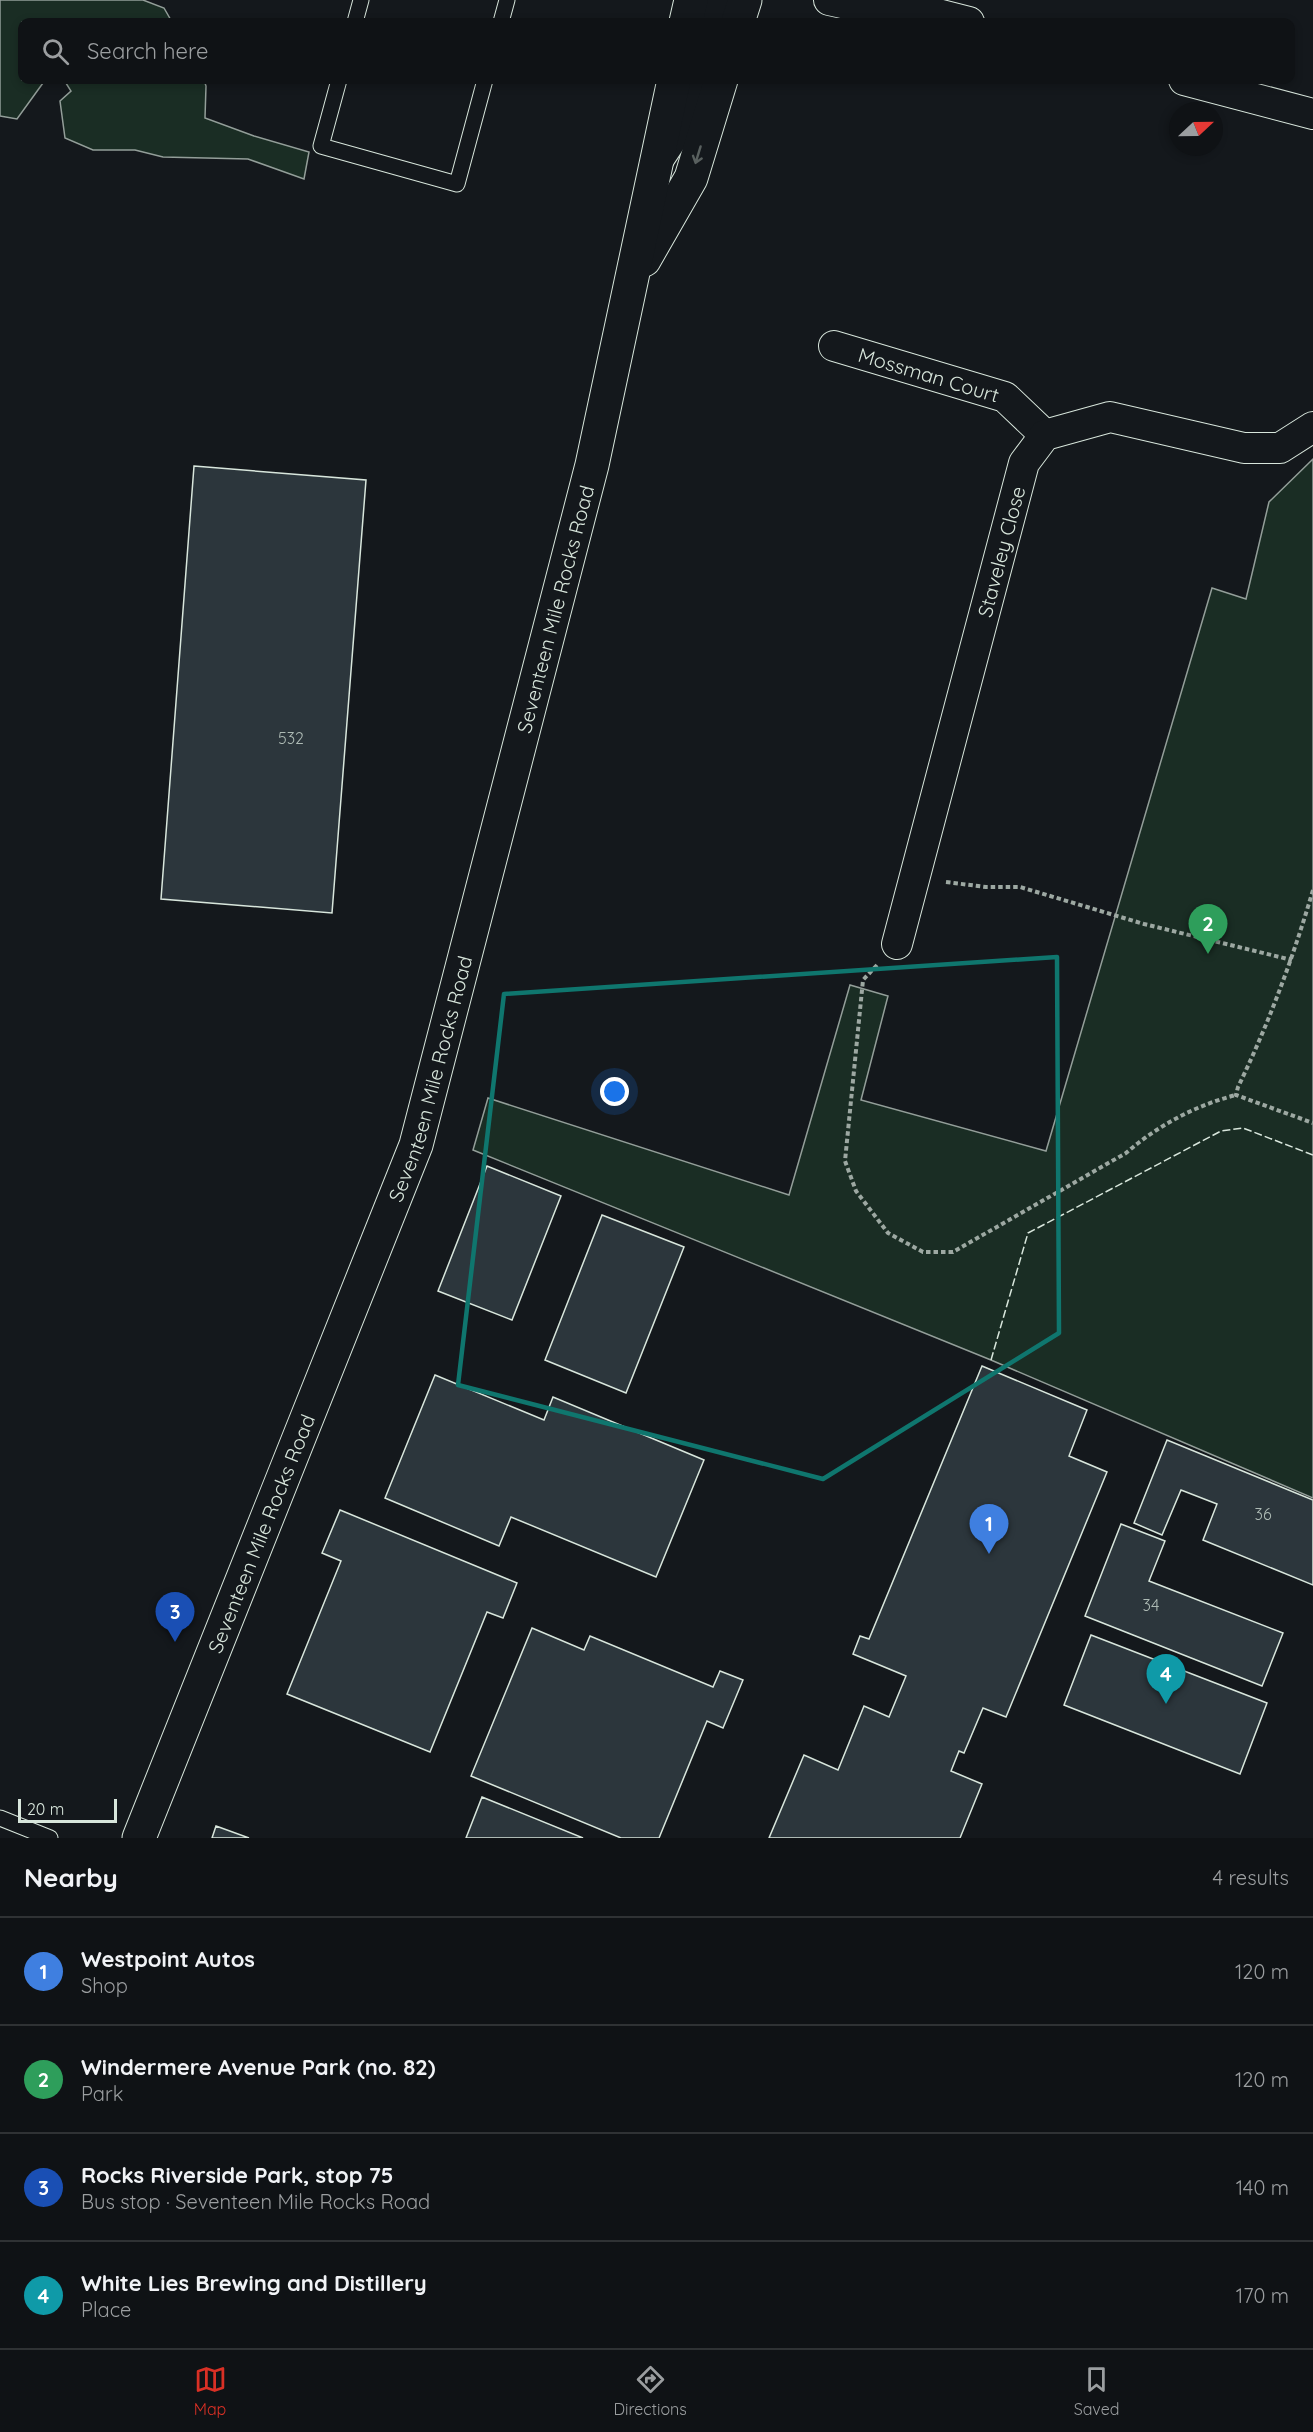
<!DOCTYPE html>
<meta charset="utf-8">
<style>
body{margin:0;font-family:Quicksand,sans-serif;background:#181b1e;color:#f1f3f6}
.compass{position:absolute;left:1169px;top:102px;width:54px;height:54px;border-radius:50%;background:#0f1215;box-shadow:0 3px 9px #0003;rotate:68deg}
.scale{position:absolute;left:18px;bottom:15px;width:99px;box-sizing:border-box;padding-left:6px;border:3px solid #d8e6dc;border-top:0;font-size:16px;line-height:21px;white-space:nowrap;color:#d8e6dc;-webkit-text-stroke:4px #14181c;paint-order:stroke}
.you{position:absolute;left:615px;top:1092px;width:21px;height:21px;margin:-15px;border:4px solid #fff;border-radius:50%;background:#1a73e8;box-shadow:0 0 0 9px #1a73e833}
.badge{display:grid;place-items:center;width:39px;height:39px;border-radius:50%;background:#d93025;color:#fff;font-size:20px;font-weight:700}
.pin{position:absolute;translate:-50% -50px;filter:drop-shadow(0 2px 3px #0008)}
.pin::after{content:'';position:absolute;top:32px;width:21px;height:18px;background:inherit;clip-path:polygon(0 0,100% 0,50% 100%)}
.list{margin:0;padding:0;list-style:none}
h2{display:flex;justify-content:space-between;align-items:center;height:78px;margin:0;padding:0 24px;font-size:26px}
h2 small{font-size:20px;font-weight:400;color:#9b9ea0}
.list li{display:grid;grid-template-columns:39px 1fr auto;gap:18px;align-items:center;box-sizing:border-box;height:108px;padding:0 24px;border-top:2px solid #2f3234}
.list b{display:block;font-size:22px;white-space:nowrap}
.list p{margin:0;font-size:20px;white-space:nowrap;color:#9b9ea0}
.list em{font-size:20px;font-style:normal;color:#9b9ea0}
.icon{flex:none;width:33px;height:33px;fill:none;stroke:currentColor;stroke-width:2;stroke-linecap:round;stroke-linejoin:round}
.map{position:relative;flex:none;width:1313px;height:1838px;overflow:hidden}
.search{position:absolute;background:#0f1215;box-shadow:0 3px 9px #0003;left:18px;right:18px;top:18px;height:66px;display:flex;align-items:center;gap:15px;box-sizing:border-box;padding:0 21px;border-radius:12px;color:#9b9ea0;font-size:22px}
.sheet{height:510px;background:#0f1215}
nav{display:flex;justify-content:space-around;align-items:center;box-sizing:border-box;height:84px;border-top:2px solid #2f3234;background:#0f1215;font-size:16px;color:#9b9ea0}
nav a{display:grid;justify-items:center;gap:3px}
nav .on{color:#d93025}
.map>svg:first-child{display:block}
.green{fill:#1a2d24;stroke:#939e99;stroke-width:1.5}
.building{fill:#2c363c;stroke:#d8e6dc;stroke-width:1.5}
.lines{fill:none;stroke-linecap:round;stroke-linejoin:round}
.service-casing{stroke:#d8e6dc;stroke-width:17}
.minor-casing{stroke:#d8e6dc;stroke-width:32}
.secondary-casing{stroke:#d8e6dc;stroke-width:35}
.path{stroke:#9da8a2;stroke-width:4;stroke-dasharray:4.5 3;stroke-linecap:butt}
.service{stroke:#14181c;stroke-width:15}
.minor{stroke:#14181c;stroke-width:30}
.secondary{stroke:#14181c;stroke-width:33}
.fence{stroke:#d8e6dc;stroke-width:1.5;stroke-dasharray:8 3;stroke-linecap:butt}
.oneway{stroke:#59605f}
.marked{fill:none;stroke:#0f766e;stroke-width:4.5;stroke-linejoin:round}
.labels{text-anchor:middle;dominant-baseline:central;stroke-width:4.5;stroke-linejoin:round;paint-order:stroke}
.number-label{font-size:16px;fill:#adbab4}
.street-label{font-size:20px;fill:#d8e6dc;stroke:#14181c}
</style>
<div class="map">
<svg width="1313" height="1838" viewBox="0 0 1313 1838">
<rect width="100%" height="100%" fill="#14181c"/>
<path class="green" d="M0 0H143L164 8 172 22H22V80H56L43 83 17 119 0 116Z
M64 80H204L206 86 205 118 254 136 309 152 304 179 248 159 163 157 135 150H93L65 138 60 101 71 91Z
M1313 459V1498L991 1360 473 1150 488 1098 789 1195 850 985 888 996 861 1100 1046 1151 1212 588 1246 599 1269 502Z"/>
<path class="building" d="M194 466 366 480 332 913 161 899Z
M487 1166 561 1196 512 1320 438 1291Z
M602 1215 684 1247 626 1393 545 1360Z
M982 1366 1087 1410 1069 1456 1107 1472 1006 1717 983 1708 964 1753 959 1751 951 1771 982 1784 960 1838H769L804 1755 838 1770 864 1706 889 1717 906 1676 853 1654 860 1636 869 1639Z
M435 1375 544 1420 553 1397 704 1460 656 1577 511 1517 499 1546 385 1498Z
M1167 1440 1313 1500V1585L1203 1540 1217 1504 1181 1490 1162 1535 1134 1523Z
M340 1510 517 1583 503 1618 487 1612 430 1752 287 1694 341 1561 322 1553Z
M1121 1524 1165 1541 1149 1581 1283 1633 1262 1686 1085 1616Z
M532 1628 584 1650 590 1636 713 1687 720 1671 743 1680 723 1728 707 1721 659 1838H621L471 1776Z
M1091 1635 1267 1703 1240 1774 1064 1705Z
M482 1797 583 1838H466Z
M216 1826 249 1838H212Z"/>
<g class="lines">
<defs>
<path id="service" d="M355 22 361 0
M501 22 507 0
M339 80 321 146 457 184 485 80
M0 1818 50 1838"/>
<g id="minor">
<path d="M829 0 847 4 902 5 969 22"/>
<path d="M710 22 715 0"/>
<path d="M1184 80 1313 114"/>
<path d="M658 160 690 112 698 80"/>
<path id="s1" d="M834 346 1005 397 1045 435"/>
<path id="s2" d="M897 944 1024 463 1045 435 1110 417 1244 448H1280L1313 427"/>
</g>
<g id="secondary">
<path d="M686 22 691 0"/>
<path d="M738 22 745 0"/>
<path d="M644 260 691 178 721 80"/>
<path id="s3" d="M139 1838 416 1145 592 465 674 80"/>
</g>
</defs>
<use href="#service" class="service-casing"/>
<use href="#minor" class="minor-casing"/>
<use href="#secondary" class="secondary-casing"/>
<path class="path" d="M946 882 986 887H1020L1144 924 1292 960
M1313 890C1293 958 1269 1023 1238 1087L1236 1095 1313 1123
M877 965 863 980 845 1161 856 1191 888 1233 923 1252H953L1126 1153C1157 1126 1196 1105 1236 1095"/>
<use href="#service" class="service"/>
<use href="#minor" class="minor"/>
<use href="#secondary" class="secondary"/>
<path class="fence" d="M991 1360 1028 1233 1221 1131 1243 1128 1313 1155"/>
</g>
<defs><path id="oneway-shaft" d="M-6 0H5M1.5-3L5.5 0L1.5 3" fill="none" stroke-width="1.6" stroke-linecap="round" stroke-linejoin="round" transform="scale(1.5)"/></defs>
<use class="oneway" href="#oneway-shaft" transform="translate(698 155) rotate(107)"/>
<path class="marked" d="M1057 957 1059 1333 823 1479 458 1385 504 994Z"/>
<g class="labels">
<g class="number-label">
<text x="291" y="738">532</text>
<text x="1263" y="1514">36</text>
<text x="1151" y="1605">34</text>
</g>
<g class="street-label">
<text stroke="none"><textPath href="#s1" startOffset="99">Mossman Court</textPath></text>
<text stroke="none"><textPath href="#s2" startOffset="406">Staveley Close</textPath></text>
<text stroke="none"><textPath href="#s3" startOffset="1300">Seventeen Mile Rocks Road</textPath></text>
<text stroke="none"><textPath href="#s3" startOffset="814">Seventeen Mile Rocks Road</textPath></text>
<text stroke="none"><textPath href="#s3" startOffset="328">Seventeen Mile Rocks Road</textPath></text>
</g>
</g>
</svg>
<svg class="compass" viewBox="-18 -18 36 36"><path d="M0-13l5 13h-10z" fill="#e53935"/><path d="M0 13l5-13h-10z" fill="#9b9ea0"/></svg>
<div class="scale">20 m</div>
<div class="you"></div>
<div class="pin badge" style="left:989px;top:1554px;background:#3f7fe0">1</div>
<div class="pin badge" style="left:1208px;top:954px;background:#2e9e5b">2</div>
<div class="pin badge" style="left:175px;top:1642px;background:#1a4fb4">3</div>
<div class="pin badge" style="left:1166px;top:1704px;background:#0f9aa8">4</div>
<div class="search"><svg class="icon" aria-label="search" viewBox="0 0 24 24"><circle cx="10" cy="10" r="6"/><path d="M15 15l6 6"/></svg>Search here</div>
</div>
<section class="sheet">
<h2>Nearby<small>4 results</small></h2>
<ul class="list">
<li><span class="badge" style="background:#3f7fe0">1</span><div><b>Westpoint Autos</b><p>Shop</p></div><em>120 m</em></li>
<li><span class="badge" style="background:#2e9e5b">2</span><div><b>Windermere Avenue Park (no. 82)</b><p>Park</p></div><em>120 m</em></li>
<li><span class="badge" style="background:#1a4fb4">3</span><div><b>Rocks Riverside Park, stop 75</b><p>Bus stop · Seventeen Mile Rocks Road</p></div><em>140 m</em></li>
<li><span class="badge" style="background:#0f9aa8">4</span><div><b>White Lies Brewing and Distillery</b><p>Place</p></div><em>170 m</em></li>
</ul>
</section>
<nav>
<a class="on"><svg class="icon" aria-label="map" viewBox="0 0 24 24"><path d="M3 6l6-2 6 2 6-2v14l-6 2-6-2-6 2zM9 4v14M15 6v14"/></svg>Map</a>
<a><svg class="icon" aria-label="directions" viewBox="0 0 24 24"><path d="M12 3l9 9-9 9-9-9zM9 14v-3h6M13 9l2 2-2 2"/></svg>Directions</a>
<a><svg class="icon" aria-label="saved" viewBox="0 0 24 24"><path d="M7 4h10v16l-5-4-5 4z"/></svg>Saved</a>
</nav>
